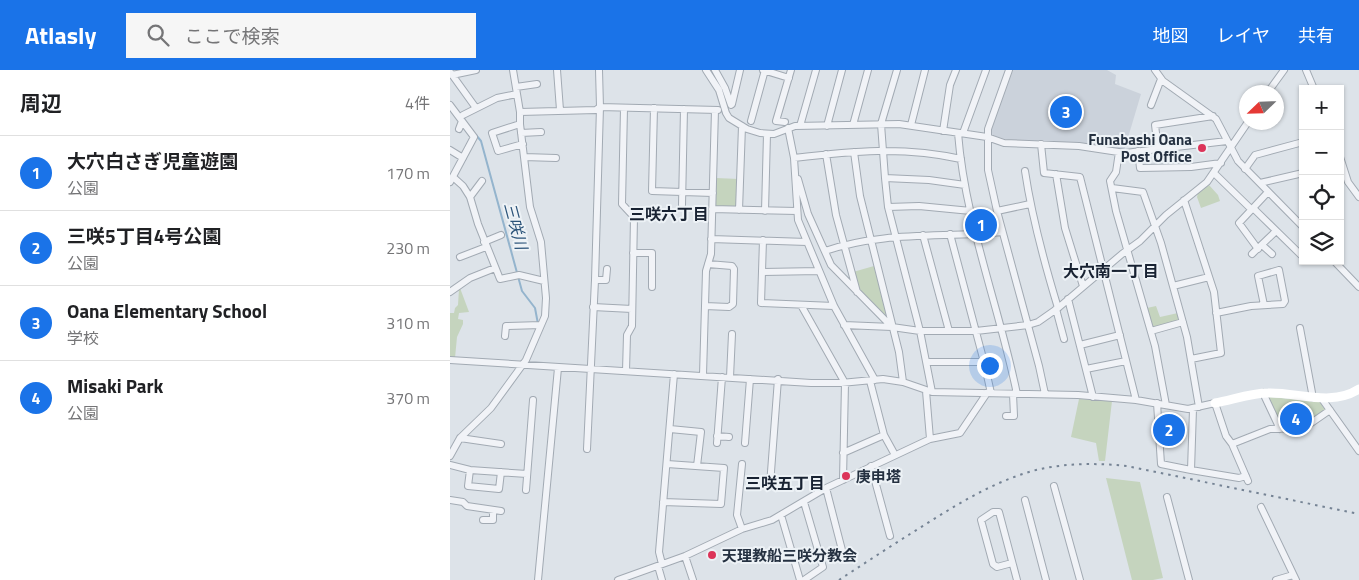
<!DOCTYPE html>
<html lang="ja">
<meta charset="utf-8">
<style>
body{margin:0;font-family:"Titillium Web","Noto Sans JP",sans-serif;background:#f6f6f6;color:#202124}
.controls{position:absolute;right:15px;top:15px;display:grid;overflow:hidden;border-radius:0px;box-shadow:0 1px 4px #0004}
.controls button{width:45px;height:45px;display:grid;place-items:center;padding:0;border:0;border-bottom:1px solid #e0e0e0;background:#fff;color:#202124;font:25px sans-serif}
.compass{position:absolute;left:789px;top:15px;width:45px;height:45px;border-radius:50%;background:#fff;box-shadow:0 1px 4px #0004;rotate:247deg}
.you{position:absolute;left:539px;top:295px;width:18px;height:18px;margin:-12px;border:4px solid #fff;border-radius:50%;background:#1a73e8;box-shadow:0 0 0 8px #1a73e833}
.badge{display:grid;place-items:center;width:32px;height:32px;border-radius:50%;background:#1a73e8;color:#fff;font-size:16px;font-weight:700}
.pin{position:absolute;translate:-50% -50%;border:2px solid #fff;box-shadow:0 1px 5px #0006}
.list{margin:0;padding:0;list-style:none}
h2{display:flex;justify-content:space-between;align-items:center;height:65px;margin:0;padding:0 20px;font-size:21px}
h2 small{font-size:16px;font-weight:400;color:#757577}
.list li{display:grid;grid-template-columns:32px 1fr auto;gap:15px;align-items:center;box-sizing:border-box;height:75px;padding:0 20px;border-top:1px solid #e0e0e0}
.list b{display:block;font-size:19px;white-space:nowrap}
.list p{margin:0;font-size:16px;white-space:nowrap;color:#757577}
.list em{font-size:16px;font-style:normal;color:#757577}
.icon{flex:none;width:28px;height:28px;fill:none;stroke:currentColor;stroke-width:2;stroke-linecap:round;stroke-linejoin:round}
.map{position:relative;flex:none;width:909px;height:510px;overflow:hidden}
header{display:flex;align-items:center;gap:30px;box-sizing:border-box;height:70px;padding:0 25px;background:#1a73e8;color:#fff}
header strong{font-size:24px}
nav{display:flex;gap:28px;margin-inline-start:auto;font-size:18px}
.search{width:350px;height:45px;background:#f6f6f6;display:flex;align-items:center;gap:12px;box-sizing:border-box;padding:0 18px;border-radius:0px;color:#757577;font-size:19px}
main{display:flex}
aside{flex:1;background:#fff}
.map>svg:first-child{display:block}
.built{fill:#cbd2db}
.green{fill:#c5d4be}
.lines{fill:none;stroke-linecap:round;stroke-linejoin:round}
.stream{stroke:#94b4cd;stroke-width:2}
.street-casing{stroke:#a2aab3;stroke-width:8}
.street{stroke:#f1f3f7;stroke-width:6}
.secondary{stroke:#fff;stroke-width:9}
.rail{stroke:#758394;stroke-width:2;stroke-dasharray:2.5 5;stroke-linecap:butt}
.poi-dot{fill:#dc3459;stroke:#edf2f6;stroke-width:2}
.labels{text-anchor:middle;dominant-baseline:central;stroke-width:4;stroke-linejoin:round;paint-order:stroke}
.poi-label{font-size:15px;font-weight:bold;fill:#253141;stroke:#edf2f6;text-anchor:start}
.neighbourhood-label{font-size:16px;font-weight:bold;fill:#182232;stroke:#edf2f6}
.water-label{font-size:16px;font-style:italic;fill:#2b5379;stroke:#edf2f6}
</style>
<header>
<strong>Atlasly</strong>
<div class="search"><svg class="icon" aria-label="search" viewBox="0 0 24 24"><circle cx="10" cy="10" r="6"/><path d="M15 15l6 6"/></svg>ここで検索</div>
<nav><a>地図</a><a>レイヤ</a><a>共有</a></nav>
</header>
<main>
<aside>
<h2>周辺<small>4件</small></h2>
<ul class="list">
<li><span class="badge">1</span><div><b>大穴白さぎ児童遊園</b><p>公園</p></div><em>170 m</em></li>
<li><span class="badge">2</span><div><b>三咲5丁目4号公園</b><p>公園</p></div><em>230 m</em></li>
<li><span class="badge">3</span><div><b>Oana Elementary School</b><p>学校</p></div><em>310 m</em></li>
<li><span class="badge">4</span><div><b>Misaki Park</b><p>公園</p></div><em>370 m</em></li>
</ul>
</aside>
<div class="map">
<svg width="909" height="510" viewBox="0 0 909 510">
<rect width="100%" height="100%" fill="#dde3e9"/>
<path class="built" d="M563 0H657L666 5 665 14 691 24 674 81 561 71 543 65 540 60Z"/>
<path class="green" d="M266 108 289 109 288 137 267 138 265 136Z
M759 115 768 125 770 131 751 138 747 127 748 123Z
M424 196 437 244 434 245 408 221 403 202Z
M10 218 19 242 9 243 8 249 13 250V254L7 267 5 288H0V243H4L5 238 8 235 9 219Z
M706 236 710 247 728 243 730 249 729 252 704 259 702 257 697 238Z
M819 327 870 332 875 340 855 356 831 358 818 329Z
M629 329 662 331 655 391H649L646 373 621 367Z
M656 408 690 412 713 508 703 510H682Z"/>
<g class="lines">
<path class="stream" d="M26 65 31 71 72 221 85 238 88 254"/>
<defs>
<path id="street" d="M107 0 110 40
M256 0 269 20 276 43 279 48 297 59 310 63 324 64 345 56 449 54 537 67 554 73 629 76 675 83 777 71
M265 0 275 18 281 35
M313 0 339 8
M447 0 431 54 435 108 438 137 470 261 482 322
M559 0 538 59V100L547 141 589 296 595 324
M705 0 713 11 766 49 788 91 853 157
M856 0 864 19
M0 2 26 38
M2 5 26 0
M66 17 87 14
M818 22 834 0
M282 34 290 0
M0 35 24 67 0 112
M701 35 711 9
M174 38 172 134 184 147 182 256 177 265 176 301
M204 38 202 121 263 123
M70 42 146 40 150 37 268 40
M13 45 47 28 67 24
M301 51 315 0
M335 52 326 51 341 0
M70 54 42 63 48 81 73 74
M403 55 418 0
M461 55 475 0
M350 56 366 0
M377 56 392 0
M338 58 344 88 348 150 384 236 425 310
M9 59 12 51
M493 61 500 15 506 0
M71 63 91 62
M508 63C515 152 549 236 567 324
M513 63 536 0
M591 74 594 103 630 107 686 330
M708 79 705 55 763 46
M0 80 13 88
M688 81 690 98 741 97 771 93
M404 82 410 126 449 282 453 312
M669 82 666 102 660 111 666 141 705 276 716 335
M376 84 386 145 407 222
M74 87 106 88
M890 87 898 112 909 127
M344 88C402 81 454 76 511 89
M795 99 805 85 853 72
M575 101C582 148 594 192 608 238
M764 103 801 139
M606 104 615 158 633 216
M3 107 13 116 20 127 28 154 50 209 69 205 94 211
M435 108 479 110 515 115
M348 109 358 144 381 195 441 256
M810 113 853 103
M662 118 693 122 711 173 737 267 749 337
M20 127 32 111
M734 130 764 222 771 283 741 289
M232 135 234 39
M438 137 469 136 521 141
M803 138 851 185 853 183
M262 139 347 141
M289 140 292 56
M315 141 317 64
M547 141 580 134
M500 164 534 292 541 323
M473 165 499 261
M261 169 357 172
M313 170 311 233 384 236
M34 172 51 165
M812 175 822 184
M808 179 789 153 818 122
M375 181C433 161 492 168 552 162
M183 183H202V217
M802 184 826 161
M10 187 36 177
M884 191 909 217
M313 202 369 201
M145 210H156L157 199
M723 216 759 207
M0 222 20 208 45 198
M618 229 643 327
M351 235 395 313 393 410
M255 236 279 237 283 234 284 199 282 196 258 194
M143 237 182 239
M606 239 614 269
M766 243 801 236 833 234 835 231 829 200 808 206 814 235
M394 255 442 257 470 261H526L578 255 588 252 608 238 672 184 690 171 716 145 757 112 798 52
M850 258 863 328
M701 261 733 252
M55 266 56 256 91 255
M630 275 670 265
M0 290 361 313H391L433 309 453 312 482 322 628 325 686 330 738 339 765 333 776 366 782 374 798 411
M477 292H534
M636 299 676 291
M253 305 256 201 261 184 265 40
M280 307 282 264
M420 311 434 365 445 385
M476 321 480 369
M813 323 830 359
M872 329 909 381
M707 333 711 394 741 400 743 339
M556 346H564L563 324
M220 359 251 362 247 396
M267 366 279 367
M10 368 51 374
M267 373 272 307
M295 373 300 309
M782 374 820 359 854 358 880 340
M137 379 145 210 150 37 149 0
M393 383 434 365
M0 386 10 368 41 338 76 290 95 246 96 228 91 172 80 137 70 54V42L63 0
M292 394 287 445 292 459
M0 395 20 400 77 404
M421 396 440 466
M20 400 18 416 49 419 51 402
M741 400 789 408 796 406
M320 415 328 309
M604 416 630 510
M376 418 393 484
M76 420 83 330
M717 427 739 510
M0 430 13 432 17 436 51 441
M575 430 596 510
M213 432 271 434 274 398 217 394
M354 432 373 497 354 510
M811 437 846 510
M331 445 350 510
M33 450H43V440
M235 486 243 510
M562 493 547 497 543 494 531 450 543 442H549L567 510
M212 494 209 482 224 304
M208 496 212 510
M88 510 108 298
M168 510 235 486 292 459 322 450 376 418 480 369 510 363 537 323
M826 510 843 505"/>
</defs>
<use href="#street" class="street-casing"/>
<use href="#street" class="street"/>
<path class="secondary" d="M765 333C782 330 801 323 818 323 848 322 881 337 909 319"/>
<path class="rail" d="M389 510C418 491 447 472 476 454 511 432 545 411 586 400 615 393 647 393 677 396L909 444"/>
</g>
<g class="poi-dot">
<circle cx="752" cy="78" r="5"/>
<circle cx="396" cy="406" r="5"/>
<circle cx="262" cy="485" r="5"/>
</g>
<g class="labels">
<g class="poi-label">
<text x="742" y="69" text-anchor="end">Funabashi Oana<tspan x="742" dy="17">Post Office</tspan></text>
<text x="406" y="406">庚申塔</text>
<text x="272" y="485">天理教船三咲分教会</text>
</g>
<g class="neighbourhood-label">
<text x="219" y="144">三咲六丁目</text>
<text x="661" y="201">大穴南一丁目</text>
<text x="335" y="413">三咲五丁目</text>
</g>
<g class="water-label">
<text transform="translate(66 156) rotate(75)">三咲川</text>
</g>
</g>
</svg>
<div class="controls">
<button>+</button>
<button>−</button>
<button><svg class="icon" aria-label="locate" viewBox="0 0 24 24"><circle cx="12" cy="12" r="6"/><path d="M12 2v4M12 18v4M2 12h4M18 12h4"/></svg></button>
<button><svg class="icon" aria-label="layers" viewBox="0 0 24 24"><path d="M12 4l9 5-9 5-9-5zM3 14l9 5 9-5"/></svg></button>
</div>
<svg class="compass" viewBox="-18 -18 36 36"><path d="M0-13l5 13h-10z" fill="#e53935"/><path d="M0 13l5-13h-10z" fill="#757577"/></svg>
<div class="you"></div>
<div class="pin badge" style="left:531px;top:155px">1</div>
<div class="pin badge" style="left:719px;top:360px">2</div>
<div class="pin badge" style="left:616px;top:42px">3</div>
<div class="pin badge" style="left:846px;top:349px">4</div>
</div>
</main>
